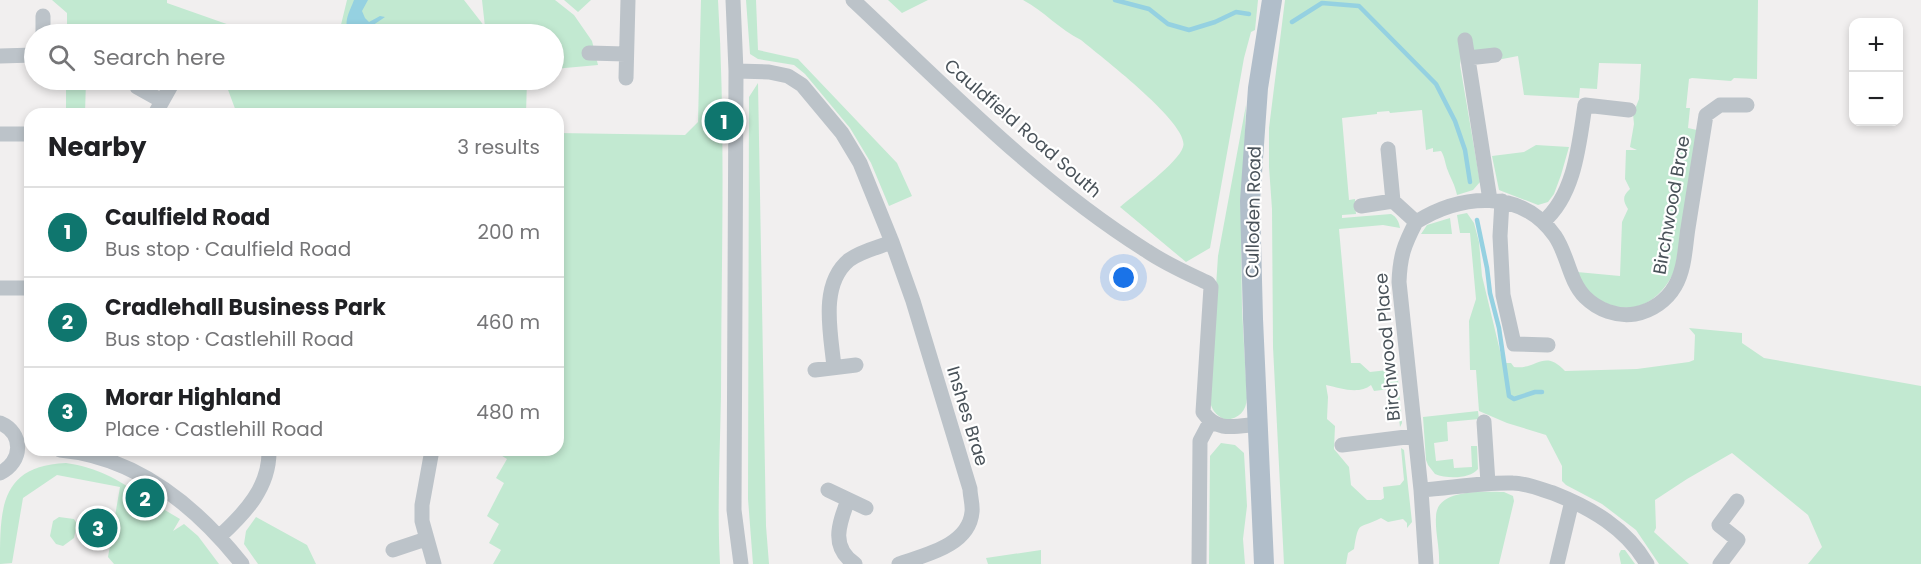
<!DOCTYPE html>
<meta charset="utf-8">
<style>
body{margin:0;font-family:Poppins,sans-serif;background:#f6f6f6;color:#202124}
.controls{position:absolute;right:18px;top:18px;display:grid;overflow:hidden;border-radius:12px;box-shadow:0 3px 9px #0003}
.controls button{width:54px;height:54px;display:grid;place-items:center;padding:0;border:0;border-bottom:2px solid #e0e0e0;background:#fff;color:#202124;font:30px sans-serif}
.you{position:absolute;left:1124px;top:278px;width:21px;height:21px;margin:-15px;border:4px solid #fff;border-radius:50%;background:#1a73e8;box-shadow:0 0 0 9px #1a73e833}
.badge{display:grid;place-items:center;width:39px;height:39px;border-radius:50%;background:#0f766e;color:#fff;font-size:20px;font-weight:700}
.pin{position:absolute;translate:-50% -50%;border:3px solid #fff;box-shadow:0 2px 6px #0006}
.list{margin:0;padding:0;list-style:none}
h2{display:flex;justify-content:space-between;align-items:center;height:78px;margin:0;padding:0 24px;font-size:26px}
h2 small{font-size:20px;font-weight:400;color:#757577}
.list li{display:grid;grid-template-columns:39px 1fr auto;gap:18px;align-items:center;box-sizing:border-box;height:90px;padding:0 24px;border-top:2px solid #e0e0e0}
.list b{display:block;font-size:22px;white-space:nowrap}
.list p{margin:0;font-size:20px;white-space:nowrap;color:#757577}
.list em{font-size:20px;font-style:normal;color:#757577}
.icon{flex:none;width:33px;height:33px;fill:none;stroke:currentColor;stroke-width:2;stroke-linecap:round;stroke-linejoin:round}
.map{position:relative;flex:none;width:1921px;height:564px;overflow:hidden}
.search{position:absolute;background:#fff;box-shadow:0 3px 9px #0003;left:24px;top:24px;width:540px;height:66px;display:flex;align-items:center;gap:15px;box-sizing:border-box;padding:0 21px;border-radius:33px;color:#757577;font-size:22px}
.panel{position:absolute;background:#fff;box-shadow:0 3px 9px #0003;left:24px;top:108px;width:540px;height:348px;border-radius:18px}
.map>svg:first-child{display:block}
.green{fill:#c2e9d1}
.water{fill:#95d1e1}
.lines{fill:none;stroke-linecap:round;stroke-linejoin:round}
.stream{stroke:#95d1e1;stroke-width:4.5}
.minor{stroke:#bcc3c9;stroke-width:15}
.major{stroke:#b1beca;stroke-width:20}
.labels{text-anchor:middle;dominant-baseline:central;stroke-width:4.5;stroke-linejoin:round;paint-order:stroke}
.street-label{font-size:18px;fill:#495259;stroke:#fff}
</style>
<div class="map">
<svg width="1921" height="564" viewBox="0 0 1921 564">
<rect width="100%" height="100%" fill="#f1efef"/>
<path class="green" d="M52 0H167V3L255 34H67V13Z
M347 0H464L485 27 482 0H555L574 15 592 41 598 65 554 69V34H332L339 33Z
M564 0H591L578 12Z
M701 0H718C726 132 721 264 721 396 720 452 717 508 720 564H493L501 550 489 543 499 524 487 516 504 483 496 478 507 459 499 454 501 450H558V133L685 135 698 122Z
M746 0H756L758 50 798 59 897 163 912 196 889 206 871 163 850 128 805 74 794 65 758 59 750 54Z
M888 0H928L902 13Z
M1023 0H1258L1255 30 1251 32 1244 58 1210 248 1186 262 1120 207C1134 195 1179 162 1183 147 1191 125 1100 56 1081 40 1060 30 1044 11 1023 0Z
M1285 0H1758L1757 79 1734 78 1731 81 1692 78 1689 79 1686 108H1690L1688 128 1697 130 1675 270C1662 297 1640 316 1608 304 1601 301 1594 298 1589 292 1584 286 1580 278 1577 272L1620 276 1622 222 1628 209C1623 201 1622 196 1630 189L1625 179 1626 150H1637L1630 147 1634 124 1633 114 1639 99 1641 64 1599 63 1597 89 1580 88 1579 98 1524 95 1518 56 1497 60 1461 58 1460 65 1480 182 1473 190 1457 195C1455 185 1451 179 1448 171 1445 164 1445 157 1441 151L1433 152V148L1426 150 1422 110 1390 113 1389 111 1377 112V114L1342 118 1349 200 1355 199 1356 214 1342 215V218L1391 214C1397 217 1399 222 1400 228L1383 225 1339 229 1351 363H1360L1370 372 1397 369 1402 423 1400 427 1396 393 1390 389 1374 391 1371 385C1359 395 1340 388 1326 385L1328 397 1327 419 1335 426 1334 449 1349 467 1351 485 1367 500H1381L1384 498 1383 487 1400 485 1404 480 1401 448 1404 450 1412 522 1407 528V523L1403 519 1388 522 1381 518C1358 530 1359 519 1354 549L1348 553 1346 564H1284L1273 347 1272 209 1269 167V128Z
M66 80H86L85 114H66Z
M211 80H527L526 114H237L227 87Z
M758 83 766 526 769 564H753L748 499 749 97Z
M1246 105 1241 239 1242 309 1247 398C1246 412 1239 418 1226 420 1213 414 1210 407 1209 393L1218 256Z
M1536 145 1569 147 1561 175 1554 194 1548 202 1538 205 1499 190 1492 156 1524 152Z
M1467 213 1474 223 1479 242 1482 276 1501 355 1505 363H1511L1514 367C1537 370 1544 348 1565 371L1637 369 1689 362 1694 360 1695 335 1689 328 1742 333V343L1764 358 1921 386V564H1808L1822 547 1808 515 1732 453 1687 479 1655 500 1656 528 1654 532 1689 564H1659L1636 530 1602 504 1566 485 1562 481V466L1546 435 1507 423 1479 411 1476 370H1470L1469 321 1476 299 1470 233H1460L1457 215Z
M1450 218 1452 234H1421L1427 225Z
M1478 411 1479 419 1447 422 1448 441 1434 443 1436 461 1453 459 1454 468 1472 467 1471 446H1477L1478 469C1470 479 1447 479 1435 474L1428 465 1426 460 1423 417Z
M1221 443 1235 445 1244 453 1247 506 1243 539 1245 564H1209L1210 456Z
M66 463C98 468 116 478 142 496L143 500 149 504 153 503 180 519 173 531 184 524 198 536 219 564H114L108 557 120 487 57 475 23 498 12 563 0 564C0 508 0 466 66 463Z
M1504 492 1513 496 1514 501 1499 564H1439C1440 548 1435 532 1436 517 1436 488 1484 492 1504 492Z
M59 517 74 519 77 524 74 538 63 546 56 544 50 536 53 521Z
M256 517 307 545 316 564H258L244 544 246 531Z
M1041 550V564H988L986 558Z
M1621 550H1625L1635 564H1621L1619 554Z"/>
<path class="water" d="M354 0H368L362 11 365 18 369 22 380 16 385 17 360 34H350C342 23 350 11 354 0Z"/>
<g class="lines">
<path class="stream" d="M1115 0 1149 9 1168 24 1189 30 1215 22 1236 12 1249 14
M1292 22 1322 3 1359 6 1436 84 1455 121 1465 150 1470 182
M1477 220 1487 268 1490 293 1499 328 1509 396 1514 399 1535 392H1542"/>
<path class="minor" d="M733 0 736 71 734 510 741 564
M853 0C947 88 1037 182 1147 251 1166 264 1187 273 1208 283L1211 287 1203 412C1217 433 1236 426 1259 424
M43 34V16
M1465 40 1490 200
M589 53 625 54
M0 56 34 55
M1468 58 1495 55
M736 71 769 72 788 76 802 85 842 133 860 163 892 242 913 301 970 489C970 496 973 505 972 512 969 546 924 555 899 564
M626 78 628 0
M137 87 162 101
M155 114 174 80
M0 134H30
M1388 149 1393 201 1416 222
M1502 201 1500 236 1503 295 1514 344 1548 345
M1361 206 1393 201
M1416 222C1461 194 1521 188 1555 236 1568 255 1569 281 1585 297 1598 310 1617 317 1635 314 1652 311 1667 300 1675 286 1685 269 1685 247 1688 228 1694 191 1700 153 1706 115L1720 105H1747
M1416 222C1404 245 1400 256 1399 282L1421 490 1426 564
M1543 222C1575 195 1579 144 1585 105L1629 110
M0 288H30
M834 367C831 334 819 285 849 260 861 251 879 247 892 242
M815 370 856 365
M1484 422 1488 483
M0 423C24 433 23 462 0 473
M1342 445 1414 436
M60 450C136 457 196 506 242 564
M432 450 422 505V521L434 564
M828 490 866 508
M1421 490C1451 488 1482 482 1513 483 1526 483 1540 489 1553 493 1591 508 1626 528 1647 564
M848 500C839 524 830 547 855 564
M220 536C245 513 270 487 269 450
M393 550 426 539
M1199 564 1200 441 1210 422
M1557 564 1572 501
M1720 564 1738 540 1719 525 1737 501"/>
<path class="major" d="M1264 564 1253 319 1250 201 1258 88 1272 0"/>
</g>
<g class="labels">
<g class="street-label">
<text transform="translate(1023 128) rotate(41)">Cauldfield Road South</text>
<text transform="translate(1671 205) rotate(-80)">Birchwood Brae</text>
<text transform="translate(1253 212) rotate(-89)">Culloden Road</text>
<text transform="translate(1387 347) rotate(-95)">Birchwood Place</text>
<text transform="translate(968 416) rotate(73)">Inshes Brae</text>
</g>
</g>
</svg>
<div class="controls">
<button>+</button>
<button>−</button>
</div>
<div class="you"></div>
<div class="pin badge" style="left:724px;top:121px">1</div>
<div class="pin badge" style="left:145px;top:498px">2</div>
<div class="pin badge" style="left:98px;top:528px">3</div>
<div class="search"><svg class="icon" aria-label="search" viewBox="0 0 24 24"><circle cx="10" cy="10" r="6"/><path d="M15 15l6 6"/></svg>Search here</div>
<section class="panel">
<h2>Nearby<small>3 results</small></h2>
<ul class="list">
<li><span class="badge">1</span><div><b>Caulfield Road</b><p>Bus stop · Caulfield Road</p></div><em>200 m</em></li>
<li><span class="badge">2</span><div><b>Cradlehall Business Park</b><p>Bus stop · Castlehill Road</p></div><em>460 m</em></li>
<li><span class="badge">3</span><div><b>Morar Highland</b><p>Place · Castlehill Road</p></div><em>480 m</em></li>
</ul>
</section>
</div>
